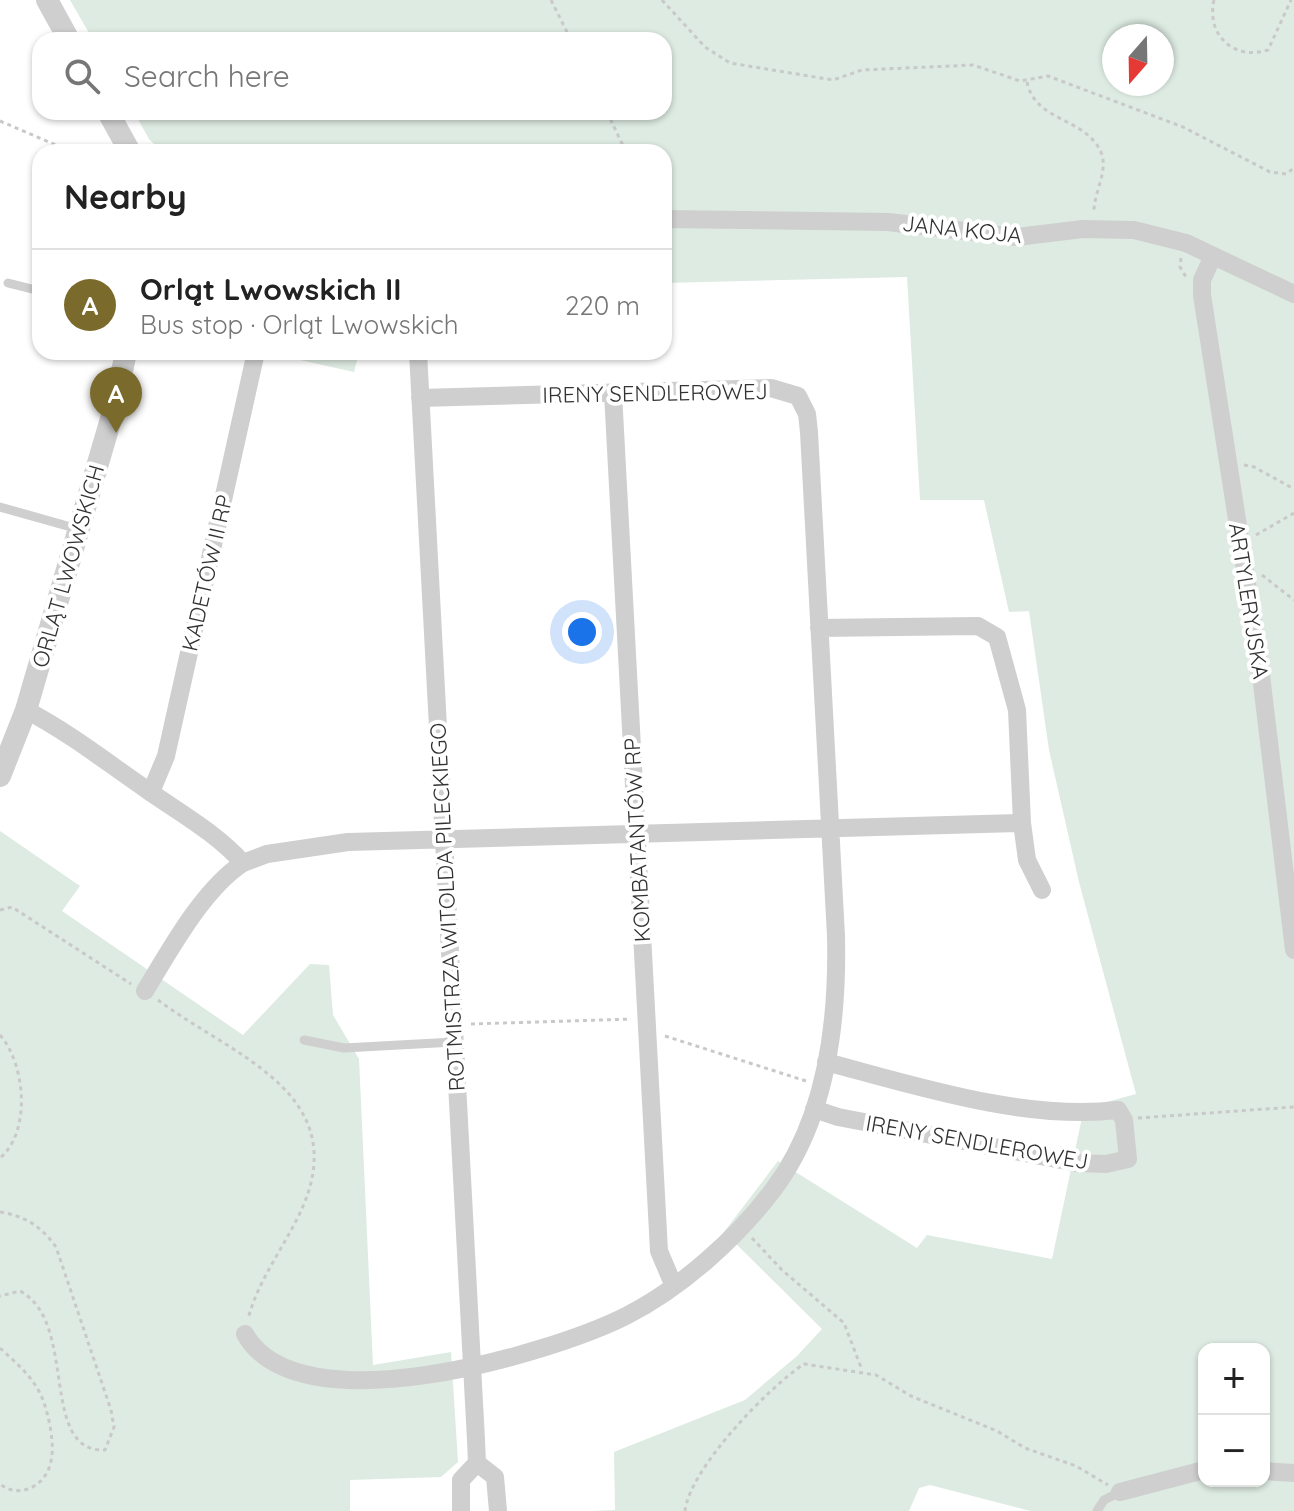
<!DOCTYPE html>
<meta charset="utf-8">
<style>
body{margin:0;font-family:Quicksand,sans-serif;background:#f6f6f6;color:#222}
.controls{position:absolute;right:24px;bottom:24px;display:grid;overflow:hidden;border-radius:16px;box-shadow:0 2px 6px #0004}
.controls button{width:72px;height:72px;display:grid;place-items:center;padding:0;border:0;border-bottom:2px solid #e0e0e0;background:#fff;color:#222;font:40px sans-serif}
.compass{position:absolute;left:1102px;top:24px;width:72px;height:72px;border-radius:50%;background:#fff;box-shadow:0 2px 6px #0004;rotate:200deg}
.you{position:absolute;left:582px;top:632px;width:28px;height:28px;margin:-20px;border:6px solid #fff;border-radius:50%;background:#1a73e8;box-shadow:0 0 0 12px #1a73e833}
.badge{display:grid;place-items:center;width:52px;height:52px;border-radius:50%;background:#7a6a2b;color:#fff;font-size:26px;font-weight:700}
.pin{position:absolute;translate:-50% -66px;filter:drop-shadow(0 2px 4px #0008)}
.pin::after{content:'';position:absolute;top:42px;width:28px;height:24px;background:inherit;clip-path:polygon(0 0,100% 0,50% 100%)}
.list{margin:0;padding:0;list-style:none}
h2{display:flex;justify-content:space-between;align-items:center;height:104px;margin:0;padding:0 32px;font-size:34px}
h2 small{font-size:26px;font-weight:400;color:#767676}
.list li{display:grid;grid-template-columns:52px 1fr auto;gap:24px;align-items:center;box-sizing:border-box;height:112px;padding:0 32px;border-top:2px solid #e0e0e0}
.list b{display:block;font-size:30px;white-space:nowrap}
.list p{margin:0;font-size:26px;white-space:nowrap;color:#767676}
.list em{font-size:26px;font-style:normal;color:#767676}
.icon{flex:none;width:44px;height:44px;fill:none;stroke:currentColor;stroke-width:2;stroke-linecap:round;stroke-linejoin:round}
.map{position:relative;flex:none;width:1294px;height:1511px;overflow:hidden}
.search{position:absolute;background:#fff;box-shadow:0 2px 6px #0004;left:32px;top:32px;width:640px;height:88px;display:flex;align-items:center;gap:20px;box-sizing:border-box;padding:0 28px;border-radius:24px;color:#767676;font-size:30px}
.panel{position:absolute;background:#fff;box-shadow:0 2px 6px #0004;left:32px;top:144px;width:640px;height:216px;border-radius:24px}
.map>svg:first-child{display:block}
.green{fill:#ddebe2;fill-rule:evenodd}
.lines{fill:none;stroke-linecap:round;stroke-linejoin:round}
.path{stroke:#c9c9c9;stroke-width:3;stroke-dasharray:4 4;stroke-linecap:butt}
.service{stroke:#cfcfcf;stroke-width:9}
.minor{stroke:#cfcfcf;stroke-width:18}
.tertiary{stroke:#cfcfcf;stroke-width:22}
.labels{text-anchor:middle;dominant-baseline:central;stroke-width:8;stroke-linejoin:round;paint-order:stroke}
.street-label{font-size:22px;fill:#323232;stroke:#fff}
</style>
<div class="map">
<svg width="1294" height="1511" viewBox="0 0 1294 1511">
<rect width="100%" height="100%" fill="#fff"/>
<path class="green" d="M70 0H1294V1511H1031L930 1485 919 1488 909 1511H592L615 1510 614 1452 745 1400 797 1356 822 1329 724 1232 778 1161 917 1248 927 1235 1052 1259 1084 1108 1136 1094 1079 882 1049 750 1029 611 1009 612 984 500H920L907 277 664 283V152H162L149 139 134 112H664V40H93ZM1114 36H1162V84H1114ZM1204 1349H1264V1481H1204Z
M264 352H359L354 372Z
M0 831 80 886 62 911 243 1035 310 964 329 965 333 1015 359 1059 373 1365 451 1352 458 1462 441 1477 350 1480V1511H0Z"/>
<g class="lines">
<path class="path" d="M551 0 571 40
M662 0 705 47 730 63 833 80 862 70 973 65 1020 81 1048 76 1183 127 1270 172 1286 174 1294 168
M1214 0C1206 35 1234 61 1268 50L1291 0
M1027 82C1035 122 1085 117 1101 152 1109 172 1093 193 1094 213
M607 112 626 152
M0 121 72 152
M281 152 437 146 481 152
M1181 258 1180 267 1186 277
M1244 465 1254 467 1294 489
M1256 535 1294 513
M1262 575 1294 600
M0 910 12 907 131 984
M158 1000C229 1054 350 1091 304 1204 288 1242 258 1279 248 1319
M471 1024 631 1019
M0 1035C26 1065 31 1132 0 1158
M665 1036 806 1081
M1138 1118 1294 1107
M0 1212C25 1216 41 1226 56 1247L111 1410 114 1427 105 1450C38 1453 79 1322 20 1291L0 1296
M752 1238 782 1270 844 1323 862 1370
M0 1348C17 1364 34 1377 43 1400 49 1416 55 1445 51 1461 47 1485 20 1500 0 1484
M685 1511C690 1468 769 1387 804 1364L876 1375 911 1396 997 1431 1025 1448 1076 1466 1108 1485"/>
<path class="service" d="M8 283 40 291
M0 507 78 529
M304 1040 344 1048 454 1042
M1097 1511 1104 1500 1120 1492"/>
<path class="minor" d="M664 219 888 222 1016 237 1083 229 1134 230 1186 243 1294 294
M1213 256 1202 280V295L1260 667 1294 950
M418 352 476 1440 477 1463 461 1480V1511
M613 393 659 1251 673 1284
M26 710C70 733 109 764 150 792 182 814 217 834 243 863L267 854 348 842 1022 823 1017 710 997 637 978 626 819 628
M151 792 166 756 256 352
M1022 823 1027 860 1042 890
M145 991C170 950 203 889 243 863
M814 1109 838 1117 1077 1163 1106 1164 1128 1159 1124 1120 1118 1110C1025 1121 916 1086 826 1062
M245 1334C298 1429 550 1354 626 1316 681 1288 736 1239 773 1190 827 1119 838 1022 836 936L809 432 807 414 798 396 771 388 420 398
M477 1463 495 1477 498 1511
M1264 1471 1294 1473
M1120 1492 1204 1470"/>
<path class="tertiary" d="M47 0 69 40
M108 112 130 152
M0 776 26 710 115 405 126 352"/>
</g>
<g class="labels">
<g class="street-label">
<text transform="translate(962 229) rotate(6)">JANA KOJA</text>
<text transform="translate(655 393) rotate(-1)">IRENY SENDLEROWEJ</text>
<text transform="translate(68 566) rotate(-74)">ORLĄT LWOWSKICH</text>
<text transform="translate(207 573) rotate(-77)">KADETÓW II RP</text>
<text transform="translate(1249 601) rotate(81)">ARTYLERYJSKA</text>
<text transform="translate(637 840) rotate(-93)">KOMBATANTÓW RP</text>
<text transform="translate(447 907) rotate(-93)">ROTMISTRZA WITOLDA PILECKIEGO</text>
<text transform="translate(977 1142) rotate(10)">IRENY SENDLEROWEJ</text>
</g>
</g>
</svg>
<div class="controls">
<button>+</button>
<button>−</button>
</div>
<svg class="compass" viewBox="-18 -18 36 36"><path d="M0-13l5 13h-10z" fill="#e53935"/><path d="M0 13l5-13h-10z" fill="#767676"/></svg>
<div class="you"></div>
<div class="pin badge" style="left:116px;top:433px">A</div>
<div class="search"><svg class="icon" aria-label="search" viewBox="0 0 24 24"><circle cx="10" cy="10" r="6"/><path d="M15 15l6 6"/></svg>Search here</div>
<section class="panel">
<h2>Nearby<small></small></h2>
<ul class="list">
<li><span class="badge">A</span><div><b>Orląt Lwowskich II</b><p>Bus stop · Orląt Lwowskich</p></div><em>220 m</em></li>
</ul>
</section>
</div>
